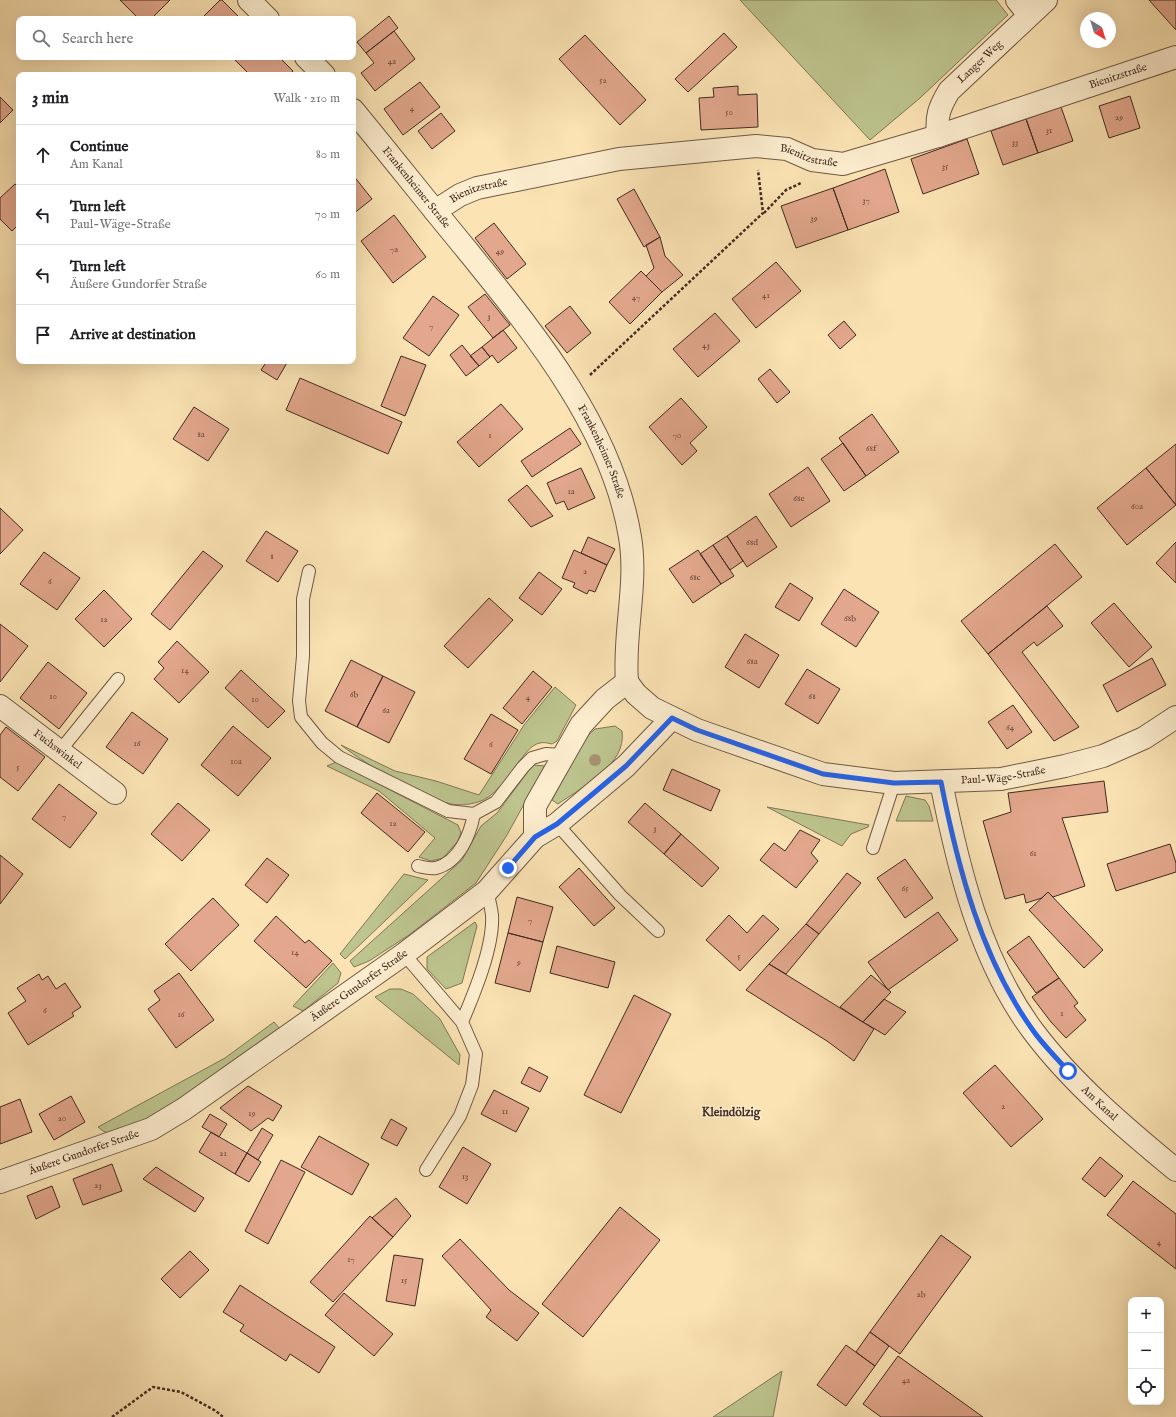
<!DOCTYPE html>
<meta charset="utf-8">
<style>
body{margin:0;font-family:"IM FELL English",serif;background:#f6f6f6;color:#202124}
.controls{position:absolute;right:12px;bottom:12px;display:grid;overflow:hidden;border-radius:8px;box-shadow:0 4px 16px #0002}
.controls button{width:36px;height:36px;display:grid;place-items:center;padding:0;border:0;border-bottom:1px solid #e0e0e0;background:#fff;color:#202124;font:20px sans-serif}
.compass{position:absolute;left:1080px;top:12px;width:36px;height:36px;border-radius:50%;background:#fff;box-shadow:0 4px 16px #0002;rotate:142deg}
.stop{position:absolute;width:12px;height:12px;margin:-9px;border:3px solid #2563eb;border-radius:50%;background:#fff}
.stop.end{background:#2563eb;border-color:#fff;box-shadow:0 1px 4px #0008}
.list{margin:0;padding:0;list-style:none}
h2{display:flex;justify-content:space-between;align-items:center;height:52px;margin:0;padding:0 16px;font-size:17px}
h2 small{font-size:13px;font-weight:400;color:#757577}
.list li{display:grid;grid-template-columns:26px 1fr auto;gap:12px;align-items:center;box-sizing:border-box;height:60px;padding:0 16px;border-top:1px solid #e0e0e0}
.list b{display:block;font-size:15px;white-space:nowrap}
.list p{margin:0;font-size:13px;white-space:nowrap;color:#757577}
.list em{font-size:13px;font-style:normal;color:#757577}
.icon{flex:none;width:22px;height:22px;fill:none;stroke:currentColor;stroke-width:2;stroke-linecap:round;stroke-linejoin:round}
.map{position:relative;flex:none;width:1176px;height:1417px;overflow:hidden}
.search{position:absolute;background:#fff;box-shadow:0 4px 16px #0002;left:16px;top:16px;width:340px;height:44px;display:flex;align-items:center;gap:10px;box-sizing:border-box;padding:0 14px;border-radius:8px;color:#757577;font-size:15px}
.panel{position:absolute;background:#fff;box-shadow:0 4px 16px #0002;left:16px;top:72px;width:340px;height:292px;border-radius:8px}
.map>svg:first-child{display:block}
.green{fill:#bdc48e;stroke:#807758}
.building{fill:#e2a78c;stroke:#422a22}
.lines{fill:none;stroke-linecap:round;stroke-linejoin:round}
.service-casing{stroke:#705846;stroke-width:14}
.minor-casing{stroke:#705846;stroke-width:24}
.path{stroke:#422a22;stroke-width:2.5;stroke-dasharray:3 2;stroke-linecap:butt}
.service{stroke:#fcedce;stroke-width:12}
.minor{stroke:#fcedce;stroke-width:22}
.tree{fill:#a69272}
.route{stroke:#2563eb;stroke-width:5}
.labels{text-anchor:middle;dominant-baseline:central;stroke-width:3;stroke-linejoin:round;paint-order:stroke}
.number-label{font-size:9px;fill:#6a493c}
.street-label{font-size:11px;fill:#422a22;stroke:#fcedce}
.neighbourhood-label{font-size:12px;font-weight:bold;fill:#422a22;stroke:#fcedce}
</style>
<div class="map">
<svg width="1176" height="1417" viewBox="0 0 1176 1417">
<rect width="100%" height="100%" fill="#fbe3b3"/>
<filter id="stains"><feTurbulence type="fractalNoise" baseFrequency=".005" numOctaves="4"/><feColorMatrix values="0 0 0 0 .2 0 0 0 0 .09 0 0 0 0 .02 0 0 0 .5 -.17"/></filter>
<radialGradient id="worn" r=".72"><stop offset=".6" stop-color="#630" stop-opacity="0"/><stop offset="1" stop-color="#630" stop-opacity=".3"/></radialGradient>
<path class="green" d="M740 0H996L1008 15 920 98 870 140Z
M555 687 576 705 557 741 552 744C548 743 543 742 540 743 521 746 507 793 478 802 468 805 457 806 447 803 413 793 370 767 341 745L395 771 436 781 479 795 524 725Z
M615 726 622 731C627 765 582 787 558 804L552 800 585 738 595 729Z
M336 762 458 825 461 833 458 841 443 858 431 861 419 857 435 838 379 791 327 766Z
M533 765 545 766 507 835 476 883 409 935 369 961 354 967 350 961 462 860 481 826 497 813Z
M906 796 925 800 929 806 933 821H896Z
M767 807 869 825 868 827 851 834 842 846Z
M404 874 428 880 345 959 340 954Z
M475 922 477 926 462 983 446 989 427 969V957Z
M333 963 341 973 338 983 303 1011 293 1006Z
M390 989H401L413 994 440 1019 460 1055 459 1065 375 997Z
M274 1022 280 1029 154 1117 111 1134 103 1131 98 1127 225 1058Z
M782 1371 773 1417H713Z"/>
<path class="building" d="M120 0H170L151 19H139Z
M220 0H222L241 19H201Z
M1149 0H1176V30Z
M389 16 398 28 366 53 357 42Z
M394 31 415 59 375 91 361 73 374 63 366 53Z
M724 33 737 47 688 92 675 79Z
M585 35 646 100 620 125 559 59Z
M235 57H279L293 71 290 75H250L234 59Z
M420 82 440 107 403 135 384 109Z
M738 86V95L757 94 758 127 701 130 699 98 714 97 713 88Z
M1130 96 1140 128 1109 138 1099 106Z
M0 97 13 110 0 123Z
M1061 107 1073 141 1038 153 1026 119Z
M441 113 455 131 432 149 418 131Z
M1026 119 1038 153 1003 165 991 131Z
M967 139 979 174 923 194 911 159Z
M885 169 899 212 848 230 833 188Z
M353 175 372 199 353 214Z
M15 184 19 187V224L12 231 0 219V198Z
M833 188 848 230 796 248 781 206Z
M634 189 660 237 644 247 617 199Z
M394 215 426 257 393 283 361 241Z
M494 223 526 264 507 279 475 238Z
M660 237 665 256 683 275 662 292 646 276 654 268 646 245Z
M776 262 801 291 756 328 732 299Z
M641 271 662 292 630 324 609 302Z
M485 294 510 325 493 338 468 307Z
M433 296 459 315 429 356 403 338Z
M570 306 591 333 567 353 545 326Z
M715 313 740 341 698 377 673 349Z
M844 321 856 335 840 349 828 335Z
M503 330 517 348 498 363 492 355 490 357 482 347Z
M462 345 479 366 466 376 450 355Z
M482 347 490 357 479 366 470 356Z
M401 356 426 365 405 416 381 406Z
M267 361H288L277 380 261 370Z
M770 369 790 392 777 403 758 379Z
M300 378 402 422 388 454 286 410Z
M681 398 707 427 690 443 697 451 682 465 649 427Z
M501 404 523 429 479 467 457 442Z
M194 407 229 429 208 461 173 439Z
M872 414 899 452 866 476 839 438Z
M570 428 581 444 532 477 521 461Z
M843 443 866 476 844 491 821 459Z
M1176 444V505L1146 468Z
M808 467 830 501 791 527 769 494Z
M581 468 595 498 568 510 564 501 556 504 547 483Z
M1146 468 1176 505 1127 545 1097 508Z
M527 485 553 516 531 527 508 500Z
M0 508 23 530 0 554Z
M756 516 777 547 747 567 727 536Z
M266 531 298 551 278 582 246 561Z
M727 536 743 561 730 570 713 545Z
M588 537 615 549 607 565 581 553Z
M1176 542V583L1156 563Z
M1055 544 1082 577 988 654 961 621Z
M713 545 734 576 721 584 700 554Z
M574 550 607 565 595 592 589 590 587 594 573 587 575 583 562 578Z
M698 550 721 584 693 603 669 569Z
M203 551 223 566 170 630 151 614Z
M44 552 80 578 57 610 20 584Z
M539 572 562 589 542 615 519 598Z
M790 583 813 598 799 621 775 607Z
M844 589 879 612 856 647 821 624Z
M104 590 132 619 104 647 75 619Z
M489 598 513 620 468 668 444 646Z
M1114 603 1152 647 1129 667 1091 623Z
M1047 606 1063 626 1037 646 1034 642 1022 652 1079 727 1054 741 988 654Z
M0 624 28 646 0 682Z
M745 634 779 655 759 688 725 667Z
M177 641 209 672 179 703 154 679 164 668 158 662Z
M1152 658 1166 685 1117 712 1103 685Z
M351 660 383 676 357 727 325 711Z
M48 662 87 693 59 729 20 698Z
M807 669 840 689 818 724 785 704Z
M241 670 285 711 268 728 225 688Z
M533 671 552 687 522 724 503 708Z
M383 676 415 692 389 743 357 727Z
M1013 705 1032 732 1007 749 988 722Z
M132 712 168 739 143 774 106 747Z
M491 714 518 730 491 774 464 759Z
M233 726 271 758 238 796 201 765Z
M6 727 45 757 18 791 0 777V735Z
M672 769 720 790 711 811 663 790Z
M1104 781 1108 812 1062 818 1085 886 1053 897 1048 892 1042 898 1026 903 1024 894 1005 899 983 821 1011 812 1008 793Z
M59 784 97 813 70 848 32 819Z
M377 793 425 832 408 852 361 813Z
M178 803 210 830 182 861 151 834Z
M645 803 681 834 664 854 628 822Z
M800 830 820 840 811 853 818 861 796 888 760 860 774 843 785 851Z
M681 834 719 868 702 887 664 854Z
M1170 844 1176 863V872L1116 891 1107 864Z
M0 855 23 874 0 904Z
M267 858 289 875 267 903 245 885Z
M905 859 933 898 905 918 877 878Z
M579 868 615 908 594 926 559 887Z
M847 873 861 883 819 934 806 924Z
M1048 892 1103 950 1084 968 1029 910Z
M517 897 553 907 543 942 508 933Z
M213 898 239 925 191 971 165 944Z
M938 912 958 940 888 990 868 962Z
M729 915 747 933 763 915 779 929 740 971 706 940Z
M276 916 305 943 309 940 332 961 306 988 254 941Z
M806 924 819 934 786 974 769 964Z
M508 933 543 942 530 992 495 983Z
M1029 936 1059 978 1036 993 1007 952Z
M557 946 615 962 608 988 550 973Z
M769 964 874 1029 854 1061 827 1041 746 990Z
M179 973 214 1020 176 1048 148 1009 160 1000 154 991Z
M39 974 42 980 48 976 56 989 65 983 81 1007 72 1013 74 1016 28 1045 8 1013 26 1001 17 988Z
M871 975 891 992 863 1022 840 1007Z
M1059 978 1078 1003 1074 1006 1086 1020 1066 1038 1051 1022 1032 997Z
M634 995 671 1014 621 1113 584 1095Z
M884 999 906 1012 885 1035 863 1022Z
M995 1065 1043 1119 1011 1147 963 1093Z
M529 1067 548 1077 540 1092 521 1083Z
M248 1086 282 1106 273 1121 268 1118 251 1131 220 1108Z
M494 1090 529 1108 516 1132 481 1114Z
M71 1096 85 1122 54 1140 39 1114Z
M20 1099 32 1132 0 1144V1107Z
M210 1114 227 1124 219 1137 202 1127Z
M391 1119 407 1128 397 1146 381 1138Z
M262 1128 273 1135 258 1160 247 1153Z
M211 1132 247 1153 235 1174 199 1152Z
M319 1136 369 1164 352 1195 301 1167Z
M463 1147 491 1164 467 1204 439 1187Z
M247 1153 261 1162 249 1182 235 1174Z
M1100 1157 1123 1176 1105 1197 1082 1179Z
M281 1160 305 1172 268 1244 245 1231Z
M112 1164 122 1191 83 1205 73 1179Z
M156 1167 204 1198 195 1212 143 1179Z
M1133 1181 1176 1214V1269L1107 1215Z
M52 1186 60 1207 36 1219 27 1196Z
M396 1198 411 1216 393 1237 372 1218Z
M620 1207 660 1240 583 1337 542 1304Z
M370 1216 393 1237 333 1302 310 1282Z
M941 1235 971 1257 900 1354 870 1332Z
M460 1239 509 1290 539 1313 517 1341 486 1317 491 1310 442 1256Z
M190 1251 209 1270 180 1298 161 1279Z
M394 1255 423 1259 415 1306 386 1301Z
M240 1285 335 1347 319 1373 290 1354 286 1361 240 1331 244 1325 223 1312Z
M344 1293 393 1334 374 1356 325 1315Z
M870 1332 889 1346 875 1366 856 1352Z
M846 1345 875 1366 846 1406 817 1385Z
M898 1356 983 1417H881L863 1404Z"/>
<g class="lines">
<defs>
<path id="service" d="M309 571 303 599V656L299 701 301 717 322 743 339 757 448 811 474 814 496 802 523 767 532 758 546 754 564 755
M59 752 118 679
M557 824 620 895 658 931
M873 848 894 783
M418 866C423 867 430 869 436 868 459 862 470 835 474 814
M404 954 462 1022 476 1054 472 1085 460 1116 426 1170
M462 1022C474 994 494 946 492 915 491 907 489 899 487 891"/>
<g id="minor">
<path d="M249 0 268 19"/>
<path d="M1017 0 1029 15"/>
<path d="M306 57 324 75"/>
<path id="s1" d="M353 110C391 156 428 203 466 249 534 333 612 427 630 537 638 585 623 634 627 682"/>
<path id="s2" d="M938 136C936 116 939 108 949 91L1046 0"/>
<path id="s3" d="M435 211 460 195 477 188 619 159 756 146 787 149 812 160 843 164 938 136 1176 57"/>
<path id="s4" d="M627 682 636 694 652 708 697 730 823 774 894 783 1001 779 1065 766 1103 756 1144 738 1176 717"/>
<path id="s5" d="M0 706 115 793"/>
<path id="s6" d="M941 782C958 867 980 960 1033 1031 1072 1083 1125 1128 1176 1170"/>
<path d="M535 837V806L581 725 605 699 627 682"/>
<path id="s7" d="M0 1182 151 1129 184 1109 404 954 487 891 535 837 557 824 626 766 672 718"/>
</g>
</defs>
<use href="#service" class="service-casing"/>
<use href="#minor" class="minor-casing"/>
<path class="path" d="M764 213 786 190 801 183
M590 375 763 213 758 170
M112 1417 153 1387 181 1392 216 1411 223 1417"/>
<use href="#service" class="service"/>
<use href="#minor" class="minor"/>
</g>
<circle class="tree" cx="595" cy="760" r="6"/>
<g class="lines">
<path class="route" d="M508 868 535 837 557 824 626 766 672 718 697 730 823 774 894 783 941 782C958 868 981 957 1032 1029 1042 1044 1056 1057 1068 1071"/>
</g>
<g class="labels">
<g class="number-label">
<text x="392" y="61">4a</text>
<text x="603" y="80">52</text>
<text x="412" y="108">4</text>
<text x="729" y="112">50</text>
<text x="1119" y="117">29</text>
<text x="1049" y="130">31</text>
<text x="1015" y="142">33</text>
<text x="945" y="166">35</text>
<text x="866" y="200">37</text>
<text x="814" y="218">39</text>
<text x="394" y="249">7a</text>
<text x="500" y="251">49</text>
<text x="766" y="295">41</text>
<text x="636" y="297">47</text>
<text x="489" y="316">3</text>
<text x="431" y="326">7</text>
<text x="706" y="345">43</text>
<text x="201" y="434">8a</text>
<text x="490" y="435">1</text>
<text x="677" y="435">70</text>
<text x="871" y="448">68f</text>
<text x="571" y="491">1a</text>
<text x="799" y="498">68e</text>
<text x="1137" y="506">60a</text>
<text x="752" y="542">68d</text>
<text x="272" y="556">8</text>
<text x="585" y="571">2</text>
<text x="695" y="577">68c</text>
<text x="50" y="581">6</text>
<text x="850" y="618">68b</text>
<text x="104" y="619">12</text>
<text x="752" y="661">68a</text>
<text x="185" y="670">14</text>
<text x="354" y="694">6b</text>
<text x="53" y="696">10</text>
<text x="812" y="696">68</text>
<text x="528" y="697">4</text>
<text x="255" y="699">10</text>
<text x="386" y="710">6a</text>
<text x="1010" y="727">64</text>
<text x="137" y="743">16</text>
<text x="491" y="744">6</text>
<text x="236" y="761">10a</text>
<text x="18" y="767">5</text>
<text x="64" y="816">7</text>
<text x="393" y="823">12</text>
<text x="655" y="828">3</text>
<text x="1033" y="853">61</text>
<text x="905" y="888">65</text>
<text x="530" y="920">7</text>
<text x="295" y="952">14</text>
<text x="739" y="956">5</text>
<text x="519" y="962">9</text>
<text x="45" y="1010">6</text>
<text x="1062" y="1013">1</text>
<text x="181" y="1014">16</text>
<text x="1003" y="1106">2</text>
<text x="505" y="1111">11</text>
<text x="252" y="1113">19</text>
<text x="62" y="1118">20</text>
<text x="223" y="1153">21</text>
<text x="465" y="1176">13</text>
<text x="98" y="1185">23</text>
<text x="1159" y="1242">4</text>
<text x="351" y="1259">17</text>
<text x="404" y="1280">15</text>
<text x="921" y="1294">2b</text>
<text x="906" y="1380">4a</text>
</g>
<g class="street-label">
<text stroke="none"><textPath href="#s2" startOffset="90">Langer Weg</textPath></text>
<text stroke="none"><textPath href="#s3" startOffset="709">Bienitzstraße</textPath></text>
<text stroke="none"><textPath href="#s3" startOffset="385">Bienitzstraße</textPath></text>
<text stroke="none"><textPath href="#s1" startOffset="100">Frankenheimer Straße</textPath></text>
<text stroke="none"><textPath href="#s3" startOffset="49">Bienitzstraße</textPath></text>
<text stroke="none"><textPath href="#s1" startOffset="424">Frankenheimer Straße</textPath></text>
<text stroke="none"><textPath href="#s5" startOffset="72">Fuchswinkel</textPath></text>
<text stroke="none"><textPath href="#s4" startOffset="401">Paul-Wäge-Straße</textPath></text>
<text stroke="none"><textPath href="#s7" startOffset="413">Äußere Gundorfer Straße</textPath></text>
<text stroke="none"><textPath href="#s6" startOffset="366">Am Kanal</textPath></text>
<text stroke="none"><textPath href="#s7" startOffset="89">Äußere Gundorfer Straße</textPath></text>
</g>
<g class="neighbourhood-label">
<text x="731" y="1112">Kleindölzig</text>
</g>
</g>
<rect width="100%" height="100%" filter="url(#stains)"/>
<rect width="100%" height="100%" fill="url(#worn)"/>
</svg>
<div class="controls">
<button>+</button>
<button>−</button>
<button><svg class="icon" aria-label="locate" viewBox="0 0 24 24"><circle cx="12" cy="12" r="6"/><path d="M12 2v4M12 18v4M2 12h4M18 12h4"/></svg></button>
</div>
<svg class="compass" viewBox="-18 -18 36 36"><path d="M0-13l5 13h-10z" fill="#e53935"/><path d="M0 13l5-13h-10z" fill="#757577"/></svg>
<div class="stop" style="left:1068px;top:1071px"></div>
<div class="stop end" style="left:508px;top:868px"></div>
<div class="search"><svg class="icon" aria-label="search" viewBox="0 0 24 24"><circle cx="10" cy="10" r="6"/><path d="M15 15l6 6"/></svg>Search here</div>
<section class="panel">
<h2>3 min<small>Walk · 210 m</small></h2>
<ul class="list">
<li><svg class="icon" aria-label="ahead" viewBox="0 0 24 24"><path d="M12 20V5M6 11l6-6 6 6"/></svg><div><b>Continue</b><p>Am Kanal</p></div><em>80 m</em></li>
<li><svg class="icon" aria-label="left" viewBox="0 0 24 24"><path d="M17 20v-9H6M10 6l-5 5 5 5"/></svg><div><b>Turn left</b><p>Paul-Wäge-Straße</p></div><em>70 m</em></li>
<li><svg class="icon" aria-label="left" viewBox="0 0 24 24"><path d="M17 20v-9H6M10 6l-5 5 5 5"/></svg><div><b>Turn left</b><p>Äußere Gundorfer Straße</p></div><em>60 m</em></li>
<li><svg class="icon" aria-label="arrive" viewBox="0 0 24 24"><path d="M6 21V4h12l-3 4 3 4H6"/></svg><div><b>Arrive at destination</b></div></li>
</ul>
</section>
</div>
